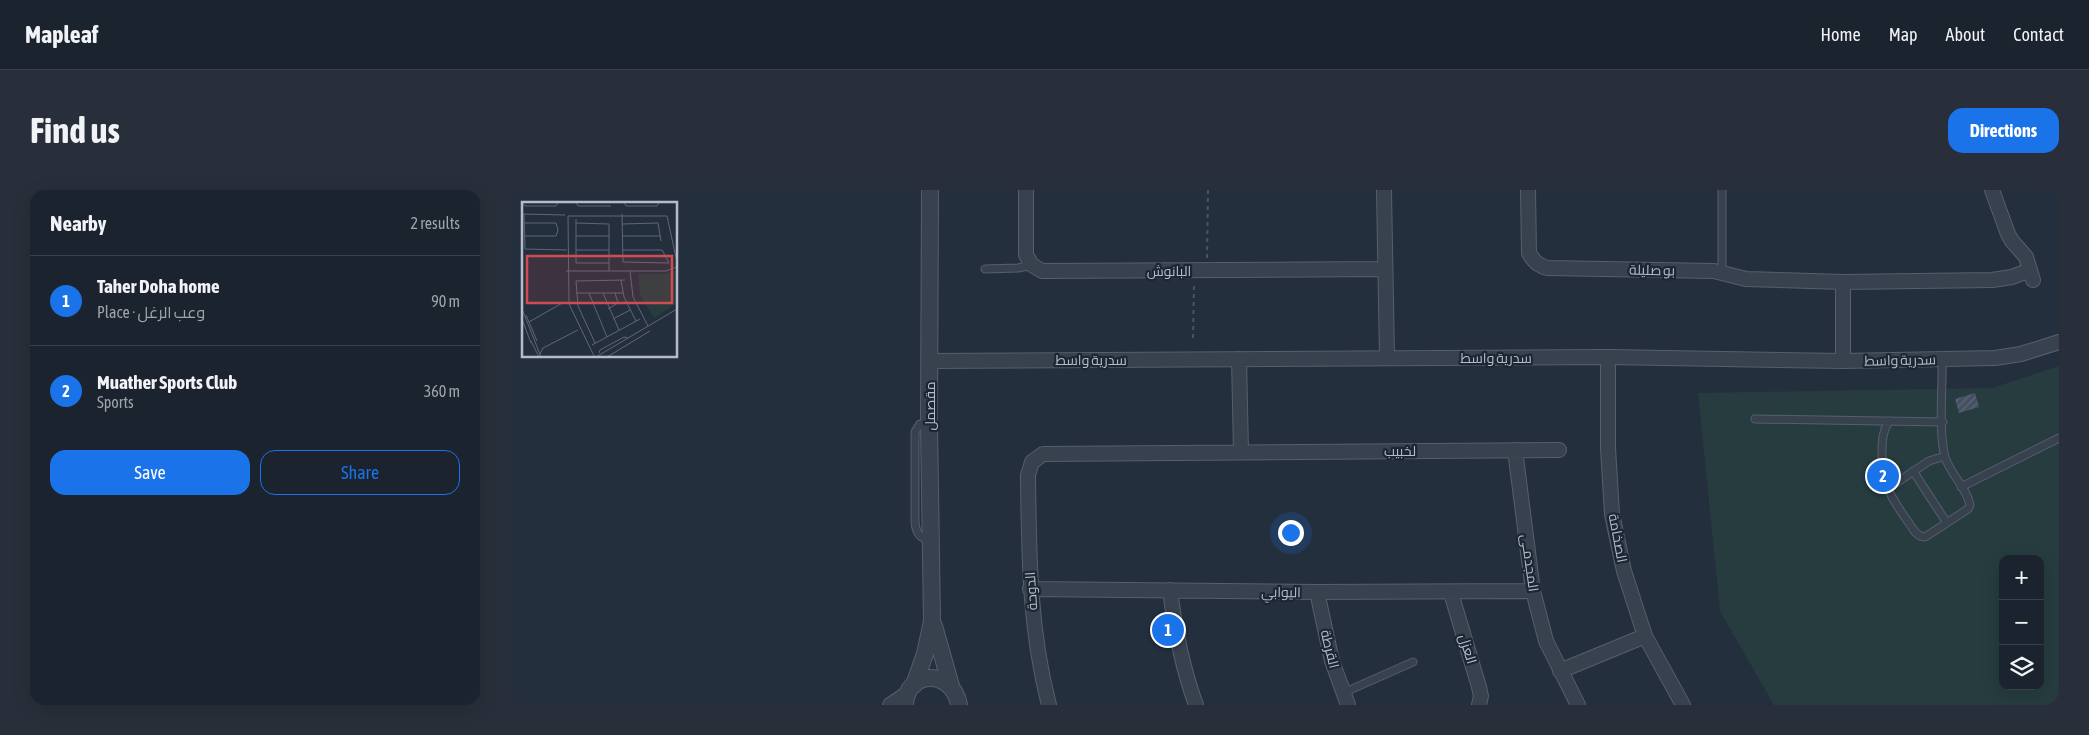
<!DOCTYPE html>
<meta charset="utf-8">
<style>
body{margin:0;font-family:"Asap Condensed",Cairo,sans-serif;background:#282f3a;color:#f1f3f6}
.controls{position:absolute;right:15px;bottom:15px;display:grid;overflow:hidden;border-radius:10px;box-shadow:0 5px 20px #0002}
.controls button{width:45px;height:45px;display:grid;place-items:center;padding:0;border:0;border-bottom:1px solid #39404a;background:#1b232e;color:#f1f3f6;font:25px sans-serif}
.you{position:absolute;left:780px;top:342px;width:18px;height:18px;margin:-12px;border:4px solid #fff;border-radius:50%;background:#1a73e8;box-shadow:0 0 0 8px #1a73e833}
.badge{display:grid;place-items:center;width:32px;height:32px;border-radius:50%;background:#1a73e8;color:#fff;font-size:16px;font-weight:700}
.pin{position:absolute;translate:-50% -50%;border:2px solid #fff;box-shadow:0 1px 5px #0006}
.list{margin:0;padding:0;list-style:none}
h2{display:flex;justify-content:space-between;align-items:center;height:65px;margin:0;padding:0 20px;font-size:21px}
h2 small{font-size:16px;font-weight:400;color:#a0a4aa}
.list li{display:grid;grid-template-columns:32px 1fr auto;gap:15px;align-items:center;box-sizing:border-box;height:90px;padding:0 20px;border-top:1px solid #39404a}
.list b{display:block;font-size:19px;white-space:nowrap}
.list p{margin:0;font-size:16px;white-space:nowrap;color:#a0a4aa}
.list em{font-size:16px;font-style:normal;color:#a0a4aa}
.actions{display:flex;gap:10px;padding:15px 20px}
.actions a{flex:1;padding:11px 0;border:1px solid #1a73e8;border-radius:15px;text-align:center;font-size:18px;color:#1a73e8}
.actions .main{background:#1a73e8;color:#fff}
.icon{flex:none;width:28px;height:28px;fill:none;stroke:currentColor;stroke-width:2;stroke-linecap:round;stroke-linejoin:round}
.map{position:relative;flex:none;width:1549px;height:515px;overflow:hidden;border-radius:15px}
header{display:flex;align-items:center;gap:30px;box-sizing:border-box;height:70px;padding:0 25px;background:#1b232e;border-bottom:1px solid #39404a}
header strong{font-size:24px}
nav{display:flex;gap:28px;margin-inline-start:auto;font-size:18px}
.intro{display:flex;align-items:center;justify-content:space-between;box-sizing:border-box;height:120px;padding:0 30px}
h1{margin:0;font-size:35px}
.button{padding:12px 22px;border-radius:15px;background:#1a73e8;color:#fff;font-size:18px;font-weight:700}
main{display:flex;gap:30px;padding:0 30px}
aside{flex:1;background:#1b232e;border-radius:15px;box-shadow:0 5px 20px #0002}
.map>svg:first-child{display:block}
.pitch{fill:#263c3f;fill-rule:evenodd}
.building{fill:url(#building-hatch)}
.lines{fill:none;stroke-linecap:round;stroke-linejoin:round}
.service-casing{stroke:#565f6c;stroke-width:9}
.minor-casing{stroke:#565f6c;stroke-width:16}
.tertiary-casing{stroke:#565f6c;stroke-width:18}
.path{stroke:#44595c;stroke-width:2;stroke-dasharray:4 4;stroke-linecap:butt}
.service{stroke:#38414e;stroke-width:7}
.minor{stroke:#38414e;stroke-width:14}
.tertiary{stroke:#38414e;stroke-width:16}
.labels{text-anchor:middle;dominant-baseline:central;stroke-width:4.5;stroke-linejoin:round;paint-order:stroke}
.street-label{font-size:14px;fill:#b4bcc9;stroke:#1d2633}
.inset-road{fill:none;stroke:#5e6776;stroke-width:1}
.view{fill:#ce4d50;fill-opacity:0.15;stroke:#ce4d50;stroke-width:2.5}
.inset-edge{fill:none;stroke:#b4bcc9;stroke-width:2.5}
</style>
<header>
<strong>Mapleaf</strong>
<nav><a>Home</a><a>Map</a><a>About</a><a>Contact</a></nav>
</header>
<div class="intro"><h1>Find us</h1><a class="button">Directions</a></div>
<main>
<aside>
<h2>Nearby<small>2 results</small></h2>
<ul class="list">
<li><span class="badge">1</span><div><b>Taher Doha home</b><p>Place · وعب الرغل</p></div><em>90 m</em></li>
<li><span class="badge">2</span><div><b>Muather Sports Club</b><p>Sports</p></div><em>360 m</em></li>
</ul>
<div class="actions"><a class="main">Save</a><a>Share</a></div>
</aside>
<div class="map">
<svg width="1549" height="515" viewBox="0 0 1549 515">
<defs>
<pattern id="building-hatch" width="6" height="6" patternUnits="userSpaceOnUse" patternTransform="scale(1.25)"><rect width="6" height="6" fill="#455162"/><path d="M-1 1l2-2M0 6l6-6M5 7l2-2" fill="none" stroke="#5d6877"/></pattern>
</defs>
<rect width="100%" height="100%" fill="#242f3e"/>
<path class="pitch" d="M1549 176V515H1264L1210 421 1188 203 1482 198ZM1493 369H1530V496H1493Z"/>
<path class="building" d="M1465 203 1469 217 1449 223 1445 209Z"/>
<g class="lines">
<defs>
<path id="service" d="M1212 0V82
M475 79 508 78 522 75
M1245 229 1433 232
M1379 231C1373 241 1372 249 1372 261 1371 299 1385 312 1405 342L1410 346 1415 347 1458 319 1460 315C1457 298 1440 284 1435 267 1428 239 1433 198 1432 169
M419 234H410L405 242V332C406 344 410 348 421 351
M1403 281 1437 333
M1451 297 1549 248
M1377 299 1419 271 1435 266
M833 503 903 472"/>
<path id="minor" d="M516 0V65L522 75 532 81 875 79
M874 0 877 168
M1018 0 1019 63C1024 72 1028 75 1037 78L1204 81 1236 89 1333 92 1482 90 1502 87 1520 80
M1482 0 1498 44 1502 51 1516 67 1523 90
M1098 167V258L1102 324 1114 381 1135 446 1173 515
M729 169 731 262
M420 171 1098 167 1333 171 1485 168 1511 164 1549 152
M1333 171V92
M1005 260 1023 401 1036 451 1068 515
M520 399 807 402 1023 401
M660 400C665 440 672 477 686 515
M807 402 822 471 838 515
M941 403 969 497 971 506 969 515
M1050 481 1135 446
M380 515 398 503
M539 515C519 438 519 364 518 285L522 272 533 264 1049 260"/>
<path id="tertiary" d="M424 436 441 496
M404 495 415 464 422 431 419 234 420 0
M395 515C396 480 442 478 449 515"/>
</defs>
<use href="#service" class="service-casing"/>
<use href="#minor" class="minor-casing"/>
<use href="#tertiary" class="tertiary-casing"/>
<path class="path" d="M697 68 698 0
M683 148 684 93"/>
<use href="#service" class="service"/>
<use href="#minor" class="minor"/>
<use href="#tertiary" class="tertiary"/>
</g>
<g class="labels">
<g class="street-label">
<text transform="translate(1142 80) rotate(1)">بو صليلة</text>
<text x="659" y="81">البانوش</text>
<text x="986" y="168">سدرية واسط</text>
<text x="581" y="170">سدرية واسط</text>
<text transform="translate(1390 170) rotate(-1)">سدرية واسط</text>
<text transform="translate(420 216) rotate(-90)">مقصمل</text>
<text x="890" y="261">لخبيب</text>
<text transform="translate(1108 348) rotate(79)">الصخامة</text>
<text transform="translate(1020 373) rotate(82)">المجدمـى</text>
<text transform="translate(521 401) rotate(-94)">الدوحة</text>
<text transform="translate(771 402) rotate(1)">اليوابي</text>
<text transform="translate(820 459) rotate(76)">القرطة</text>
<text transform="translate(958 459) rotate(73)">العزل</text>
</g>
</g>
<g transform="translate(12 12)">
<rect width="155" height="155" fill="#242f3e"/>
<path d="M155 68V101L132 116 118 93 116 72H143Z" fill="#263c3f"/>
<path class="inset-road" d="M0 0 3 4H34L36 0M54 0 56 4H89M102 0 104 4H135L137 0M0 12 43 13M2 12 3 47 45 48M100 12 101 60 147 61M46 14H145M46 14 47 100M145 14 155 60M54 17V61H87M2 21H34L36 28 34 34H2M54 21 87 22V69M100 22 136 21 139 39M54 34H87M100 34H138M54 48H87M100 48H140L147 61M44 69H144L155 65M108 69 111 95 126 124M99 78 102 95 114 119M54 91H101M67 91 85 135M81 91 97 128M47 102 72 154M0 107 19 155M86 107 96 101 93 91M4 113 15 139M0 117 9 141M91 117 108 108M7 120 42 100M9 139 17 155M73 141 56 104 54 79 103 78M70 143 118 117M77 151 78 148 102 135 106 136M18 152 21 146 56 128M74 155 155 107M85 155 128 129"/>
<path class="view" d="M5 54H150V101H5Z"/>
<rect width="155" height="155" class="inset-edge"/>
</g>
</svg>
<div class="controls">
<button>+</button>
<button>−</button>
<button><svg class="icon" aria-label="layers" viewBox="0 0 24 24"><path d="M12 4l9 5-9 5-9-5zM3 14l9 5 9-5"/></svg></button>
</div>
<div class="you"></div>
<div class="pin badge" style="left:658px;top:440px">1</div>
<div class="pin badge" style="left:1373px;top:286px">2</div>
</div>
</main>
